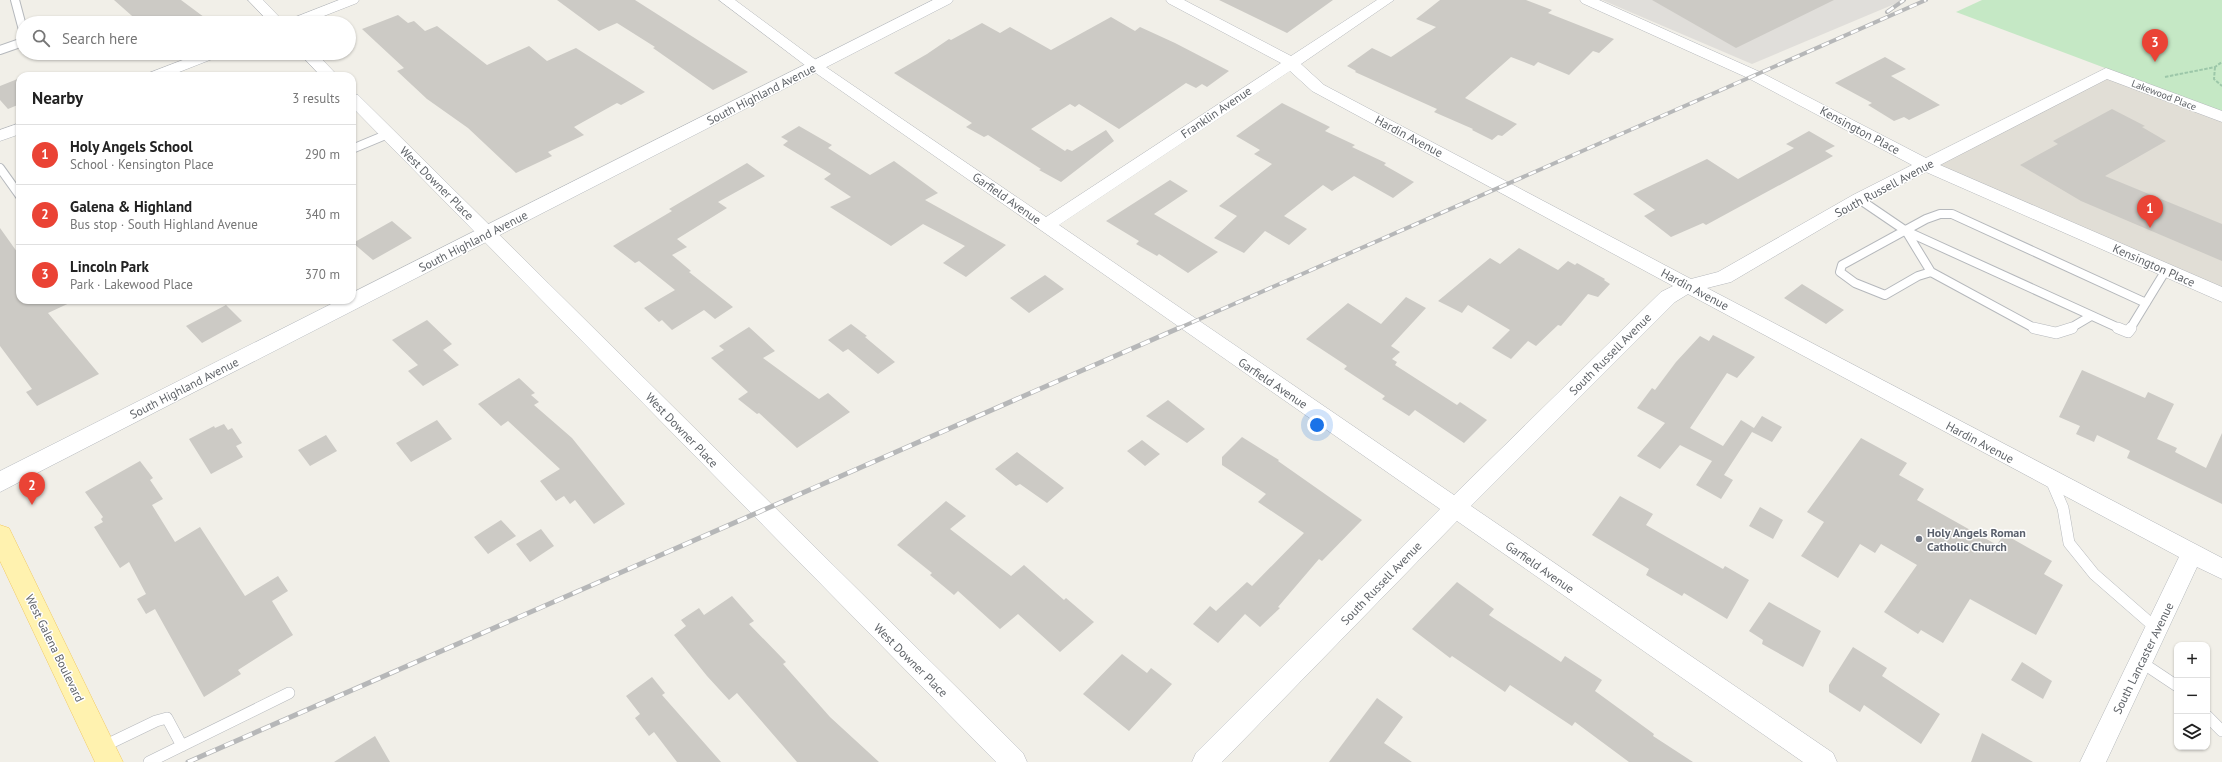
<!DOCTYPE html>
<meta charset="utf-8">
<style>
body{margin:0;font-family:"PT Sans",sans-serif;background:#f2f2f2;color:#222}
.controls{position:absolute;right:12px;bottom:12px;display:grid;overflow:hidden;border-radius:8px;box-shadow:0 1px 3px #0004}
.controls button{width:36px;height:36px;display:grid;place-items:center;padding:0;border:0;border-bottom:1px solid #e0e0e0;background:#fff;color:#222;font:20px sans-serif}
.you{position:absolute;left:1317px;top:425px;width:14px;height:14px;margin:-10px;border:3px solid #fff;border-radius:50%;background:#1a73e8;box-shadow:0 0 0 6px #1a73e833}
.badge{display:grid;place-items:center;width:26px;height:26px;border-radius:50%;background:#ea4335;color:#fff;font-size:13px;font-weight:700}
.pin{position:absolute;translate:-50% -33px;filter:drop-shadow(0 1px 2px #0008)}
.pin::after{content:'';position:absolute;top:21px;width:14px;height:12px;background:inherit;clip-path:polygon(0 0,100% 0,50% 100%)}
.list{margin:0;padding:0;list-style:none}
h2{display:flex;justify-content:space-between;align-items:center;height:52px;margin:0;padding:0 16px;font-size:17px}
h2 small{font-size:13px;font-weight:400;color:#767676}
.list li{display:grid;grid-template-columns:26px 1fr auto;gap:12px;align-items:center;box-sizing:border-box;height:60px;padding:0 16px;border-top:1px solid #e0e0e0}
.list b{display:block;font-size:15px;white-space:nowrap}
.list p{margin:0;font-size:13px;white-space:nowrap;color:#767676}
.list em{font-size:13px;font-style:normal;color:#767676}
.icon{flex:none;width:22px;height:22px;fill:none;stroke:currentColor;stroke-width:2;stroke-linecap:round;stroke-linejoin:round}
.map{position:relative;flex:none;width:2222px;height:762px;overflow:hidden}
.search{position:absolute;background:#fff;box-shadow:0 1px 3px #0004;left:16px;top:16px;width:340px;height:44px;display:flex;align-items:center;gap:10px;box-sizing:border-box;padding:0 14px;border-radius:22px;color:#767676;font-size:15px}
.panel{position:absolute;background:#fff;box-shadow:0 1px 3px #0004;left:16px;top:72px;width:340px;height:232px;border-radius:12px}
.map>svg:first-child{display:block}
.industrial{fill:#e0deda}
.education{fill:#e1ded6}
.green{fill:#c5e8c5}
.building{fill:#cccac5}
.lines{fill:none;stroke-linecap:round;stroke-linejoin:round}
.lane-far1-casing{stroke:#b5b8bc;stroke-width:10}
.lane-casing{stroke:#b5b8bc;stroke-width:12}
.street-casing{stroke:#b5b8bc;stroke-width:1}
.secondary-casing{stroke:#b6babf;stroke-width:1}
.primary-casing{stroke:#f2c960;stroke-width:1}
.path{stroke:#9cc7a9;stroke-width:2;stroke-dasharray:3.5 1.5;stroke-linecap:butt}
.lane-far1{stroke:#fff;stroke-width:8}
.lane{stroke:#fff;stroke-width:11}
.street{fill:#fff;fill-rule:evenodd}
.secondary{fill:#fff;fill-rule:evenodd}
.primary{fill:#fff2af;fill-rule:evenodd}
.rail-far1-casing{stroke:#b6b7b8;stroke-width:4}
.rail-casing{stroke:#b6b7b8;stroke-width:5}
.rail-far1{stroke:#fff;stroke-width:2.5;stroke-dasharray:8;stroke-linecap:butt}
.rail{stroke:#fff;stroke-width:3.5;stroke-dasharray:10;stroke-linecap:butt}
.worship-dot{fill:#6b7280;stroke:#fff;stroke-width:1.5}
.labels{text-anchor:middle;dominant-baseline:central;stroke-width:3;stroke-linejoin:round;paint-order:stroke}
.far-street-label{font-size:10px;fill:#5f6368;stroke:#fff}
.street-label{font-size:12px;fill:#5f6368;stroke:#fff}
.worship-label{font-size:12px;font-weight:bold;fill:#5b616d;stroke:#fff;text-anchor:start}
</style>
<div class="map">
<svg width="2222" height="762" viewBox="0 0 2222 762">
<rect width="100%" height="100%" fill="#f1efe8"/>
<path class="industrial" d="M1602 0H1904L1752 64Z"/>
<path class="education" d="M2109 76 2222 119V291L1933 166Z"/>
<path class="green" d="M1982 0H2222V112L1956 12Z"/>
<path class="building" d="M114 0H181L212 23H140Z
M557 0H635L748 72 713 90 653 48 655 47 617 23 599 31Z
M1219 0H1333L1287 33Z
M1440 0H1526L1552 10 1548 13 1614 39 1599 53 1593 51 1569 75 1538 62 1534 66 1511 57 1465 98 1517 124 1502 136 1498 135 1492 140 1472 130 1473 129 1434 112 1437 109 1355 72 1356 71 1347 66 1372 48 1391 57 1436 27 1416 19Z
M1652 0H1834L1736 48Z
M398 15 408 23 414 21 425 31 437 26 487 65 529 46 547 61 576 48 645 92 621 105 617 103 574 127 584 135 548 152 552 156 516 173 468 128 427 99 397 71 404 68 362 29Z
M1111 17 1135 31 1140 27 1175 43 1229 71 1207 87 1202 84 1196 88 1186 83 1119 129 1079 104 1075 107 1070 104 1031 129 1065 151 1067 149 1072 151 1106 130 1114 141 1061 182 1039 170 1041 169 988 135 984 137 966 127 972 123 894 73 927 54 949 39 951 40 982 23 1000 33 1010 27 1051 50Z
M1885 57 1906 69 1891 76 1940 105 1909 120 1904 117 1894 121 1868 105 1872 103 1835 83Z
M20 78V104L8 109 0 100V86Z
M1282 103 1330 127 1325 131 1355 145 1352 147 1386 163 1384 165 1414 182 1393 198 1354 176 1332 191 1323 185 1284 216 1307 229 1289 245 1265 231 1244 253 1214 238 1237 216 1219 206 1272 164 1254 154 1260 150 1236 136Z
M2112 109 2145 126 2142 127 2166 141 2105 176 2222 224V261L2081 201 2020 165 2058 144 2053 141Z
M799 126 832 145 828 148 870 175 894 161 938 193 925 200 1006 245 966 277 943 263 965 246 923 224 891 246 830 207 851 197 824 179 831 174 783 145 788 141 781 137Z
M1809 131 1835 146 1825 151 1833 156 1706 225 1703 223 1671 237 1644 216 1655 210 1633 194 1707 159 1738 179 1794 148 1786 144Z
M747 163 765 176 718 202 727 208 677 239 687 247 672 255 691 271 689 272 733 307 715 319 704 310 672 330 662 320 659 322 644 308 675 290 639 261 635 263 613 246 672 211 669 209Z
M1170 180 1188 191 1154 214 1218 252 1188 273 1159 254 1157 256 1136 244 1139 241 1106 221Z
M392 221 412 238 373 260 353 243Z
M0 228 20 256V300H76L48 313 99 374 37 406 26 392 32 389 0 346Z
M1519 248 1558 270 1568 261 1575 265 1577 263 1605 279 1604 280 1610 284 1598 297 1588 294 1561 326 1558 325 1536 346 1528 341 1511 359 1492 348 1510 330 1468 305 1462 313 1438 301 1490 258 1500 264Z
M1045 275 1064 289 1029 313 1010 298Z
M1802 284 1844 310 1826 324 1784 298Z
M1406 297 1426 308 1391 346 1400 352 1392 359 1397 362 1395 365 1457 405 1460 402 1487 420 1464 443 1415 410 1409 416 1382 399 1385 396 1344 369 1347 366 1306 339 1348 303 1381 324Z
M226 305 242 321 202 343 186 326Z
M427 320 452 344 443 350 459 365 423 386 408 371 418 365 392 340Z
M851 324 867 336 865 337 895 362 878 374 848 349 843 352 828 340Z
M749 327 775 351 763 358 819 399 828 393 850 412 797 448 759 413 757 414 738 399 748 392 711 358 724 350 719 346Z
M1713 335 1755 357 1737 378 1727 373 1690 428 1723 446 1741 420 1754 428 1762 416 1782 427 1772 442 1752 432 1724 475 1733 480 1721 499 1696 485 1712 461 1680 445 1660 469 1637 456 1665 423 1637 408 1652 388 1655 390 1676 362 1700 336 1709 341Z
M2082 370 2145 398 2148 392 2174 404 2157 439 2177 448 2175 452 2206 468 2222 433V504L2127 458 2130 451 2097 435 2094 442 2076 434 2080 426 2059 417Z
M519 378 535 393 531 395 539 402 534 405 572 438 625 504 594 524 575 500 570 504 564 496 556 501 540 481 560 469 508 421 501 426 478 404Z
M1168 400 1205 429 1187 443 1146 416Z
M437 420 452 439 411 462 396 443Z
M224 424 228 430 232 428 242 443 236 446 243 457 211 474 189 439 214 426 215 428Z
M326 435 337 451 310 466 298 450Z
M1242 437 1279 460 1278 461 1362 520 1322 561 1319 559 1278 607 1280 608 1260 627 1245 614 1218 643 1193 624 1210 606 1216 611 1247 582 1252 586 1304 533 1258 502 1266 494 1222 465V457Z
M1861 438 1907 463 1899 475 1924 489 1917 500 1997 545 2004 534 2052 561 2044 574 2063 585 2036 635 1970 599 1943 643 1921 630 1918 634 1884 612 1917 565 1881 544 1875 553 1860 544 1838 578 1801 556 1824 522 1807 512Z
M1142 440 1160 454 1145 466 1127 451Z
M1017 452 1064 488 1047 503 1020 484 1016 486 995 469Z
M140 461 153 478 150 480 163 499 152 505 175 542 200 527 245 596 278 576 288 591 272 601 293 635 238 670 241 674 204 697 155 609 146 614 137 599 146 594 129 562 120 568 94 527 103 522 101 519 103 517 85 492Z
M1620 496 1653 514 1646 525 1723 569 1725 566 1749 580 1727 619 1684 593 1682 596 1646 575 1649 569 1592 535Z
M946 501 966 516 950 529 1011 576 1024 565 1064 600 1066 598 1094 622 1060 652 1018 614 1000 629 958 591 954 595 930 575 932 573 897 545Z
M1760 507 1783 520 1773 539 1749 526Z
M501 520 516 536 488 554 474 537Z
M541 529 554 546 530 562 516 544Z
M1457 582 1494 609 1489 615 1561 662 1565 656 1602 680 1595 691 1654 734 1653 736 1693 762H1629L1575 722 1572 726 1510 685 1505 692 1452 656 1450 658 1412 629Z
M732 596 754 621 749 624 786 662 783 664 830 717 879 762H797L737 693 729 700 707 676 674 635 686 626 681 620 699 608 704 615Z
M1769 602 1821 631 1803 667 1762 644 1763 640 1749 631Z
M1853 647 1887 668 1882 676 1940 714 1921 744 1864 705 1860 712 1829 692V685Z
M1122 654 1147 673 1151 668 1172 684 1129 731 1083 694Z
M2022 662 2052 681 2043 699 2011 680Z
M652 677 665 693 662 695 721 762H677L654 732 649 736 635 718 640 714 626 696Z
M1377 698 1403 717 1384 743 1412 762H1329Z
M1982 733 2033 762H1971Z
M375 736 390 762H334Z"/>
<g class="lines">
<defs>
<path id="lane-far1" d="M15 0 23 30
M0 50 23 42
M352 149 388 134
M0 168 20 196
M1859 199 1906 231 2121 329
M1906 231 1931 272 2036 329
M1931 272 1918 276 1885 295 1855 283 1840 272 1842 265 1926 219 1940 214H1952L2146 303
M2069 329 2091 316
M2130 329 2166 270"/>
<path id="lane" d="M2034 328 2056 333 2072 328
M2118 328 2128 332 2131 328
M2051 480 2063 508 2069 543 2094 574 2157 629
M2141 662 2177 686
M2207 716 2222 731
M102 747 156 721 167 718 182 746
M149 762 289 693"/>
<path id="street" d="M248 0H263L285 23H270Z
M339 0H359L357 3 306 23H286L288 20Z
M719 0H735L820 63 1046 217 1281 63 1168 3 1166 0H1184L1291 56 1377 0H1394L1301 64 1324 85 1691 279 1718 272 1853 195 1912 165 1748 78 1582 3 1580 0H1599L1760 72 1926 158 2106 68 2222 111V122L2107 79 1940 165 2222 287V302L1926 172 1865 203 1731 282 1707 288 2222 558V579L2197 567 2106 762H2080L2179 557 1688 294 1675 302 1471 506 1833 753 1837 762H1803L1457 521 1222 762H1192L1196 753 1440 509 810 69ZM1290 71 1312 91 1673 286 1661 292 1454 495 1059 225Z
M201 53H223L220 56 169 76H147L149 73Z
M299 53H316L338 76H321Z
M352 93 358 95 1023 753 1027 762H996L352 107Z
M20 123V134L0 141V130Z"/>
<path id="secondary" d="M933 0H953L951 3 0 492V471L339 300H352V293Z"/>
<path id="primary" d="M0 525 9 528 123 762H95L0 561Z"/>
</defs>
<use href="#lane-far1" class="lane-far1-casing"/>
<use href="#lane" class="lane-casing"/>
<use href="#street" class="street-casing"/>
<use href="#secondary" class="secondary-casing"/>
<use href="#primary" class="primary-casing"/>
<path class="path" d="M2215 67 2214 79 2222 86
M2165 77 2215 67 2222 62"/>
<use href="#lane-far1" class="lane-far1"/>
<use href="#lane" class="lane"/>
<use href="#street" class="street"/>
<use href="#secondary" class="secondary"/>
<use href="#primary" class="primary"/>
<defs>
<path id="rail-far1" d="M1887 12 1904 0
M1177 329 1926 0"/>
<path id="rail" d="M188 762 1179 328"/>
</defs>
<use href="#rail-far1" class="rail-far1-casing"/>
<use href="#rail" class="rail-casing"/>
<use href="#rail-far1" class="rail-far1"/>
<use href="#rail" class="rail"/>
</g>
<circle class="worship-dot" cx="1919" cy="539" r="4"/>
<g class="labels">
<g class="far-street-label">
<text transform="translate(2164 95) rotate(21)">Lakewood Place</text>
</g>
<g class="street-label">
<text transform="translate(761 94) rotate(-27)">South Highland Avenue</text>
<text transform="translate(1216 112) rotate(-34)">Franklin Avenue</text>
<text transform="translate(1860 130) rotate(28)">Kensington Place</text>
<text transform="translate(1409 136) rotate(28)">Hardin Avenue</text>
<text transform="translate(437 183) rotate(45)">West Downer Place</text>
<text transform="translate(1884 188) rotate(-28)">South Russell Avenue</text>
<text transform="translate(1007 198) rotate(35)">Garfield Avenue</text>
<text transform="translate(473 241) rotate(-27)">South Highland Avenue</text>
<text transform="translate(2154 265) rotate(24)">Kensington Place</text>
<text transform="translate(1695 289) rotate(28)">Hardin Avenue</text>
<text transform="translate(1610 354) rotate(-45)">South Russell Avenue</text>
<text transform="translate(1273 383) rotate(34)">Garfield Avenue</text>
<text transform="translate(184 388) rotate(-27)">South Highland Avenue</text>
<text transform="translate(682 430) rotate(46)">West Downer Place</text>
<text transform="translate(1980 442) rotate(28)">Hardin Avenue</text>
<text transform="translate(1540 567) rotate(35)">Garfield Avenue</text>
<text transform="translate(1381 583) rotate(-46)">South Russell Avenue</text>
<text transform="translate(55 648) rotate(64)">West Galena Boulevard</text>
<text transform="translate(2143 658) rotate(-64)">South Lancaster Avenue</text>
<text transform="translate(911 660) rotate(45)">West Downer Place</text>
</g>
<g class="worship-label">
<text x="1927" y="532">Holy Angels Roman<tspan x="1927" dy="14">Catholic Church</tspan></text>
</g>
</g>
</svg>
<div class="controls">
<button>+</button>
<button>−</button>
<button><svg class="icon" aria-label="layers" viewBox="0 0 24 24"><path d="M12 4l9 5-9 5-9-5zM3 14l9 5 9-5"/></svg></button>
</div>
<div class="you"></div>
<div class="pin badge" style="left:2150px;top:228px">1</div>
<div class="pin badge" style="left:32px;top:505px">2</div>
<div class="pin badge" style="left:2155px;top:62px">3</div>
<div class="search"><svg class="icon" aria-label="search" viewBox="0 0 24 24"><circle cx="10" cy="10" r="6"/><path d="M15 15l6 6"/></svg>Search here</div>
<section class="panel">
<h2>Nearby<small>3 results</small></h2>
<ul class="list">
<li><span class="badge">1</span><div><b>Holy Angels School</b><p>School · Kensington Place</p></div><em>290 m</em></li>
<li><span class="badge">2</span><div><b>Galena &amp; Highland</b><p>Bus stop · South Highland Avenue</p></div><em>340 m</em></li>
<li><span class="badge">3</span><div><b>Lincoln Park</b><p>Park · Lakewood Place</p></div><em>370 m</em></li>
</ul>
</section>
</div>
